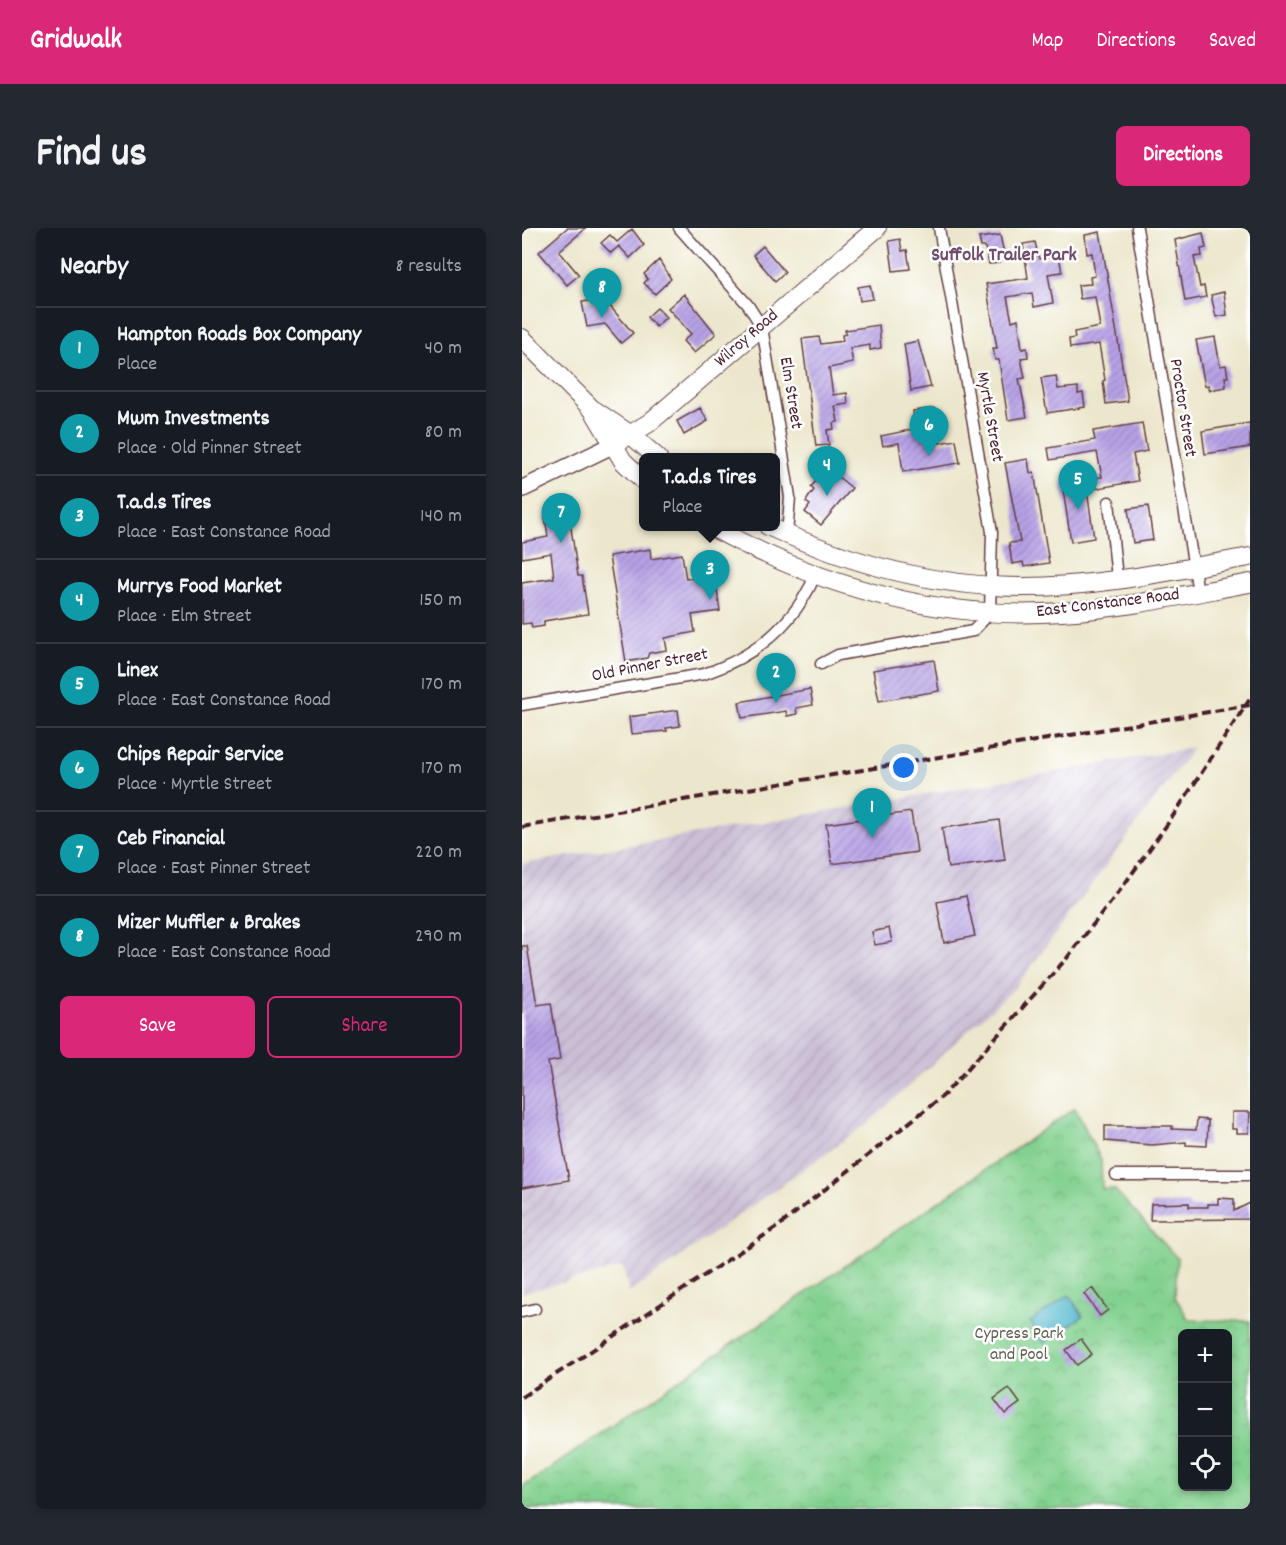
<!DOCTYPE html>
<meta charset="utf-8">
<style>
body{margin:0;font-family:Dekko,sans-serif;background:#242831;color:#f1f3f6}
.controls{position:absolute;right:18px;bottom:18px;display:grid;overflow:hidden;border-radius:9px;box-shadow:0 3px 9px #0003}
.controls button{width:54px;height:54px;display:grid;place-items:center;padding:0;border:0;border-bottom:2px solid #363941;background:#171b24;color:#f1f3f6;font:30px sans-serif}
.you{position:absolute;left:382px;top:540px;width:21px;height:21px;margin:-15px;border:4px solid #fff;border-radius:50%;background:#1a73e8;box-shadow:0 0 0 9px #1a73e833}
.badge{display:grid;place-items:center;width:39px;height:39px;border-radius:50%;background:#db2777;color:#fff;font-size:20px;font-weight:700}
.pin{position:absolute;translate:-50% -50px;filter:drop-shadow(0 2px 3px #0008)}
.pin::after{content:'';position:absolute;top:32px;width:21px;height:18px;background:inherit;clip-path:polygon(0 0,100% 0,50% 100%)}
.popup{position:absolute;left:117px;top:225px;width:141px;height:78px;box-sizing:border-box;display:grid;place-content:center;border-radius:9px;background:#171b24;filter:drop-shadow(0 2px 4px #0005);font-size:20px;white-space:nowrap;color:#9ea1a6}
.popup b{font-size:22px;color:#f1f3f6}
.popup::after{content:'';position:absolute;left:50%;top:100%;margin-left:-12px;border:12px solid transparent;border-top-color:#171b24}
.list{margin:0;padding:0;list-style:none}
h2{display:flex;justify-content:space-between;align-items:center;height:78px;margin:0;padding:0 24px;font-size:26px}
h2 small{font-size:20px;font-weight:400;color:#9ea1a6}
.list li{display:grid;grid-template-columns:39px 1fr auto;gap:18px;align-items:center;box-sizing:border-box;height:84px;padding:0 24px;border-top:2px solid #363941}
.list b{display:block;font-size:22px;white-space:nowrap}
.list p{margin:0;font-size:20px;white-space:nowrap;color:#9ea1a6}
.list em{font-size:20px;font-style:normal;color:#9ea1a6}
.actions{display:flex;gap:12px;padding:18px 24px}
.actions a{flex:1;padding:14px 0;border:2px solid #db2777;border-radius:9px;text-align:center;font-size:21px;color:#db2777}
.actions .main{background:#db2777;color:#fff}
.icon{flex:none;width:33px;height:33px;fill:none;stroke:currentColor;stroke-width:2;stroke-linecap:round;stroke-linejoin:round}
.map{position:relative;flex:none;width:728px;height:1281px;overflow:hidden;border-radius:9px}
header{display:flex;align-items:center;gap:36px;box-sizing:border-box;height:84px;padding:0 30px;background:#db2777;color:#fff}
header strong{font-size:28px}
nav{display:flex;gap:33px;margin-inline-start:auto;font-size:21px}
.intro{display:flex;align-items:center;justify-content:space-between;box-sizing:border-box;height:144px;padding:0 36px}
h1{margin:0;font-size:42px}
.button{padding:15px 27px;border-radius:9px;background:#db2777;color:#fff;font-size:21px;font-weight:700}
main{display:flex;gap:36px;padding:0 36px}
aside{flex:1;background:#171b24;border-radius:9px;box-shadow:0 3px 9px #0003}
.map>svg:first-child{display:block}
.industrial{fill:url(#industrial-furrows)}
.park{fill:url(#park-crowns);stroke:#66785e;stroke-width:1.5;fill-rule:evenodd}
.water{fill:#4fb7cd;stroke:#4c6b7c;stroke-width:1.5}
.building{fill:url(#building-hatch)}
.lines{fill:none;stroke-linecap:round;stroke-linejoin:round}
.minor-casing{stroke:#623d43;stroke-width:13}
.secondary-casing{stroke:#623d43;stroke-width:19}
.primary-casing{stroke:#623d43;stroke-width:20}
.minor{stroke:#fff;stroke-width:10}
.secondary{stroke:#fff;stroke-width:16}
.primary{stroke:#fff;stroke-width:18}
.rail{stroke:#4a1f2b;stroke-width:4;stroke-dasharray:9 4.5;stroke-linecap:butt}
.labels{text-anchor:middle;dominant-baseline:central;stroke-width:5;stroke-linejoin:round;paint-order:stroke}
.street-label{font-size:18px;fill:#4a1f2b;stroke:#fff}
.park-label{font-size:18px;fill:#5e5d4e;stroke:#fff}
.neighbourhood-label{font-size:20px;font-weight:bold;fill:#704d6d;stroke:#fff}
</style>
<header>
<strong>Gridwalk</strong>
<nav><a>Map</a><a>Directions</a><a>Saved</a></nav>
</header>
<div class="intro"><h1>Find us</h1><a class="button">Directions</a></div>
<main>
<aside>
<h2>Nearby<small>8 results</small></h2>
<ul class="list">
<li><span class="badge" style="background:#0f9aa8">1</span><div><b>Hampton Roads Box Company</b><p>Place</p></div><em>40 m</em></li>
<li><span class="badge" style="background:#0f9aa8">2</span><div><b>Mwm Investments</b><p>Place · Old Pinner Street</p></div><em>80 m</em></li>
<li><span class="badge" style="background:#0f9aa8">3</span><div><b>T.a.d.s Tires</b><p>Place · East Constance Road</p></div><em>140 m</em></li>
<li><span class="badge" style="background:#0f9aa8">4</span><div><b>Murrys Food Market</b><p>Place · Elm Street</p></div><em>150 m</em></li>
<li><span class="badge" style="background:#0f9aa8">5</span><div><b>Linex</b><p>Place · East Constance Road</p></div><em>170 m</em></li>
<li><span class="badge" style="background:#0f9aa8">6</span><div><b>Chips Repair Service</b><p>Place · Myrtle Street</p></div><em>170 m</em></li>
<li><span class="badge" style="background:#0f9aa8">7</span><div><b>Ceb Financial</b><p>Place · East Pinner Street</p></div><em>220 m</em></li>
<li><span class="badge" style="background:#0f9aa8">8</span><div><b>Mizer Muffler &amp; Brakes</b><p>Place · East Constance Road</p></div><em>290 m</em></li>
</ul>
<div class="actions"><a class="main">Save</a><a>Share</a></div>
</aside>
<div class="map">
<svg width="728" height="1281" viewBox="0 0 728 1281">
<defs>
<pattern id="industrial-furrows" width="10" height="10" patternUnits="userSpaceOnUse" patternTransform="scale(1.5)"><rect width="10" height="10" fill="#cbbfd5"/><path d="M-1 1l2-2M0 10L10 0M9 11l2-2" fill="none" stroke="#b0a4b7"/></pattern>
<pattern id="park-crowns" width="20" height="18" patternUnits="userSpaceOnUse" patternTransform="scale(1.5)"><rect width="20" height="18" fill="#83d190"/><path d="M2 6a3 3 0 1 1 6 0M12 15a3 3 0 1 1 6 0" fill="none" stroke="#73b37c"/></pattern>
<pattern id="building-hatch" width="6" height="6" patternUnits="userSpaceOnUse" patternTransform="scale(1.5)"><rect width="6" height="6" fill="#b7a2e7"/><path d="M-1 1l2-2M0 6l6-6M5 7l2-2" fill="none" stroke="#9783bb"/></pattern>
</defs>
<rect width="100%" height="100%" fill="#fff"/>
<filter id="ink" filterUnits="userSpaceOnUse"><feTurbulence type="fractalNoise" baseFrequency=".0167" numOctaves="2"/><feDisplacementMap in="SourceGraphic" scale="12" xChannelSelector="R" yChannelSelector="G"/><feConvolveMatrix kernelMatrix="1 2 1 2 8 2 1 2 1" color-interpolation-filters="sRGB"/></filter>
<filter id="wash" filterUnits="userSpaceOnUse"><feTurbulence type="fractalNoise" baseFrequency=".008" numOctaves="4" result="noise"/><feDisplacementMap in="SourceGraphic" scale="24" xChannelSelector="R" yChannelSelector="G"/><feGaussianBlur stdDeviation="1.35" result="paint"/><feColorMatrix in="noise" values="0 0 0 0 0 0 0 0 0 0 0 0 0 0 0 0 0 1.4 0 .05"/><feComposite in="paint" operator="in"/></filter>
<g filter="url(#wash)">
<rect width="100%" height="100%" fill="#ece7cc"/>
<path class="industrial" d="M671 520 494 759 345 896 107 1065 101 1039 0 1065V636Z"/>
<path class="park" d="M553 880 579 932 580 961H592L655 1030 653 1069 667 1092 728 1093V1281H0V1260ZM660 1106H706V1258H660Z"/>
<path class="water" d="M547 1067 561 1088 522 1115 508 1094Z"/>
<g id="blocks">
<path class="building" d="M45 0H64L37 23 57 47 45 57 17 24Z
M110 1 122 17 108 30 97 18 89 25 79 15 88 7 95 14Z
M578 4 606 173 584 176 581 153 583 152 577 116 548 120 547 111 553 110 552 104 578 99 573 69 558 71 556 57 569 56 568 49 573 48 570 25 565 26 563 7Z
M681 5 684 20 679 21 680 28 672 29 678 59 682 58 684 69 663 73 653 12Z
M478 7 482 26 476 28 477 35 467 36 463 19H459L457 10Z
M378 11 380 23 385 22 388 41 371 43 367 13Z
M513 14 517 31 537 28 540 44 526 46 531 75 512 79 510 65 485 69 490 93 496 91 500 121 505 120 506 129 499 130 503 150 497 151 505 189 486 192 477 132H473L471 120H475L464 56 506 50 501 16Z
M241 18 263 44 253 53 231 27Z
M137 32 149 51 133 66 122 55 126 51 122 46Z
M348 57 351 71 338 73 336 59Z
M702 64 705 87 694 89 689 67Z
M162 66 194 106 172 125 161 113 169 106 146 80Z
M79 71 80 77 86 76 111 105 99 115 83 96 65 99 60 74Z
M135 80 144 89 134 99 125 89Z
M357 97 359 120 348 122V117L328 120 331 135 307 140 311 167 325 165 326 176 313 178 316 194 311 195 312 201 305 202 307 217 294 218 280 111 297 109 299 116 321 113 320 107 324 106 323 102Z
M693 109 698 138 704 137 706 149H703L704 159 687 162V157L683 158 674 112Z
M396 113 409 159 389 163 382 116Z
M534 148 536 161 556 159V166L561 165 563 179 525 185 519 150Z
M178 180 186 193 162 207 155 193Z
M412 180 417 215 434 212 438 235 381 244 377 215 361 218 359 208 393 201 391 183Z
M620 195 625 223 611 226 616 253 565 262 572 310 549 314 540 255 580 249 575 224 528 232 526 220 573 212 571 203Z
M728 195V219L683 226 680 203Z
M506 231 508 245 512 244 527 335 502 339 501 334 490 336 487 315 498 314 483 235Z
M305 240 330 260 299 297 283 284 288 277 284 274 286 270 292 262 289 259Z
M626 278 631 312 611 315 606 281Z
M49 282 51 293H48L56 348H60L66 386 22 393V398L10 400 9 395 0 396V355L32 350 29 325 0 330V314L26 309 23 289Z
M128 321 129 331 160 326 164 351 193 348 198 383 170 387 173 404 143 410 145 422 127 425 125 430 104 434 87 328Z
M412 432 417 463 357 473 351 442Z
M288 461 291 477 274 480 275 486 265 488 264 483 220 490 217 474Z
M156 482 158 498 144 500 145 503 109 506 107 489Z
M389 584 395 624 310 636 304 596Z
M477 592 483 632 426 640 420 600Z
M444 668 453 708 422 715 415 674Z
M367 700 370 714 353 717 350 704Z
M0 718H5L15 777 29 775 38 832 26 834 47 952 0 960Z
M710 884H728L727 905H715V901H710Z
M675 891 686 892 685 918 664 917V914L630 917 583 913V898H650V901L674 902Z
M696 970 712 971V983L728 975V991L628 992 629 976 667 975V979H686V976H696Z
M570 1060 586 1082 578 1088 562 1066Z
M559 1111 570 1126 555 1137 544 1122Z
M487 1160 498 1175 483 1186 472 1171Z"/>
</g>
</g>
<g filter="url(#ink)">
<use href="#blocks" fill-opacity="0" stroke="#623d43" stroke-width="1.5"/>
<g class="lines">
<defs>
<path id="minor" d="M157 0 226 77 240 99 268 269 265 307
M615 0 676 364
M587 274 595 350
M299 436 316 427 451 403 468 385 470 304 417 0
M0 477 182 446C232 429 271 398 293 348
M594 947H728
M0 1084 13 1081"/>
<path id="secondary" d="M0 261 91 217"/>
<path id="primary" d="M0 110 71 182 101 233 122 253
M72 182 109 207 136 230
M91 217 127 195 355 0
M188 298C297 358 414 393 540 384 603 380 666 366 728 355
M246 298C326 335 413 359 502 359 577 359 654 342 728 329"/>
</defs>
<use href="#minor" class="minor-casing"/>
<use href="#secondary" class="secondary-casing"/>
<use href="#primary" class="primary-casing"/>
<use href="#minor" class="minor"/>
<use href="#secondary" class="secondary"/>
<use href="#primary" class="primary"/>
<path class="rail" d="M0 599 728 477
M0 1169 258 997 422 867 545 730 599 661 649 591 728 471"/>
</g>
</g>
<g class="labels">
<g class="street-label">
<text transform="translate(225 111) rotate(-41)">Wilroy Road</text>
<text transform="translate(268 165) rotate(81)">Elm Street</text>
<text transform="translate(660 180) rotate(81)">Proctor Street</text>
<text transform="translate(467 189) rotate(80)">Myrtle Street</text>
<text transform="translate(586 376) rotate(-7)">East Constance Road</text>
<text transform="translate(128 438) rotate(-11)">Old Pinner Street</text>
</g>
<g class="park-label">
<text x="497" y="1106">Cypress Park<tspan x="497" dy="21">and Pool</tspan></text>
</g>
<g class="neighbourhood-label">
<text x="482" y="28">Suffolk Trailer Park</text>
</g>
</g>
</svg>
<div class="controls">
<button>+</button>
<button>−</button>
<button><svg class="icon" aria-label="locate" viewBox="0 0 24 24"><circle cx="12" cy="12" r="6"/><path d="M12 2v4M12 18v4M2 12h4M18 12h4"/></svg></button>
</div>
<div class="you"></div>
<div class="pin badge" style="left:350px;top:610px;background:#0f9aa8">1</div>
<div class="pin badge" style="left:254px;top:475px;background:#0f9aa8">2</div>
<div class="pin badge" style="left:188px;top:372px;background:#0f9aa8">3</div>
<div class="popup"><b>T.a.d.s Tires</b>Place</div>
<div class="pin badge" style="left:305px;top:268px;background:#0f9aa8">4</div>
<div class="pin badge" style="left:556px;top:282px;background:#0f9aa8">5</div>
<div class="pin badge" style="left:407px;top:228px;background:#0f9aa8">6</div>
<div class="pin badge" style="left:39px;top:315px;background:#0f9aa8">7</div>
<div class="pin badge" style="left:80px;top:90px;background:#0f9aa8">8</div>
</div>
</main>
